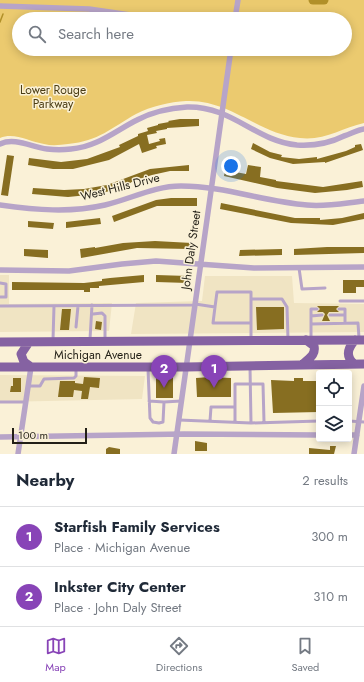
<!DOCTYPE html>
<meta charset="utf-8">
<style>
body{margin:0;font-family:Jost,sans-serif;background:#f2f2f3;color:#1f2937}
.controls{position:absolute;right:12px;bottom:12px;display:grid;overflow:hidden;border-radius:4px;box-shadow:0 2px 10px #0003}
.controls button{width:36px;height:36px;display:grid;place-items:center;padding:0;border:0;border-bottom:1px solid #e0e1e3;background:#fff;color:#1f2937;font:20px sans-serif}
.scale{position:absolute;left:12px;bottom:10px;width:75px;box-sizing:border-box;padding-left:4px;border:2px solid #221f16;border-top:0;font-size:11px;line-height:14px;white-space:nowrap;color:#221f16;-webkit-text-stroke:3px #faf1d7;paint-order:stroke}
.you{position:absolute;left:231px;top:166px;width:14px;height:14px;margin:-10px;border:3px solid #fff;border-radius:50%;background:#1a73e8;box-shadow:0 0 0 6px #1a73e833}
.badge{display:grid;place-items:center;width:26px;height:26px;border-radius:50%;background:#8844b7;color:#fff;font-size:13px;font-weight:700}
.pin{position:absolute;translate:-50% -33px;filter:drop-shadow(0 1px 2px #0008)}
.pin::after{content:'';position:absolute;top:21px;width:14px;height:12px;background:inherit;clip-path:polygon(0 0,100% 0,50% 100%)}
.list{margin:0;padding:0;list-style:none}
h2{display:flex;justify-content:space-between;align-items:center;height:52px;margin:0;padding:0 16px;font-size:17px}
h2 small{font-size:13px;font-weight:400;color:#747a83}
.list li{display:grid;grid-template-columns:26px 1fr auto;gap:12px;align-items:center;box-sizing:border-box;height:60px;padding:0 16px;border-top:1px solid #e0e1e3}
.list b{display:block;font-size:15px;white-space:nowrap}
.list p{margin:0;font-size:13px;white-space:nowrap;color:#747a83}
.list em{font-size:13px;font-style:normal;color:#747a83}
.icon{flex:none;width:22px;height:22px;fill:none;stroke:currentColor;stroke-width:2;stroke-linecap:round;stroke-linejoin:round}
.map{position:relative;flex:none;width:364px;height:454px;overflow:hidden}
.search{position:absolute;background:#fff;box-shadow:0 2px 10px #0003;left:12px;right:12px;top:12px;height:44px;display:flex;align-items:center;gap:10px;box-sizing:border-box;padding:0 14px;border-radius:22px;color:#747a83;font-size:15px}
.sheet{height:172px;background:#fff}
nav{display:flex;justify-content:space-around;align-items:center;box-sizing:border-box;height:56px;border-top:1px solid #e0e1e3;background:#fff;font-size:11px;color:#747a83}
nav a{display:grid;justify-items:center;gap:2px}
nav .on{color:#8844b7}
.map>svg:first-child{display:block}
.built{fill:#f0e4c3}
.green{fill:#ebca6f;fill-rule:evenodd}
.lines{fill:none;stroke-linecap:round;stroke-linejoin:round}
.stream{stroke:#b19029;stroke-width:1.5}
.river{stroke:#b19029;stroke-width:9}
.building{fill:#876e21}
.service{stroke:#b7a4c8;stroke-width:3}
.minor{stroke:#b7a4c8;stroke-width:5.5}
.primary{stroke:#8562a2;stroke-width:9}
.labels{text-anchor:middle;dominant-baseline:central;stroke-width:3;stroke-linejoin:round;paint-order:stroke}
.park-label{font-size:12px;fill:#4b3d14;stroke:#faf1d7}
.street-label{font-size:12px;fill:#221f16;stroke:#faf1d7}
</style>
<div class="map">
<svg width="364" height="454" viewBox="0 0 364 454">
<rect width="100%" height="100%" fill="#faf1d7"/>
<path class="built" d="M0 275H9V304L112 303 109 331 0 332Z
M205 276H292L294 303 364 304V332L131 334 136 303 202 301Z
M0 375 145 376 142 399 0 402Z"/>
<path class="green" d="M0 0H364V123C342 128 324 141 300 138 258 134 230 99 186 101 170 102 151 106 136 114 111 128 99 141 68 144 60 145 52 146 44 144 29 142 15 132 0 138ZM19 19H345V49H19Z"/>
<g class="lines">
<path class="stream" d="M0 22 3 14"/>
<path class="river" d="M313 0H324"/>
</g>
<path class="building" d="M180 119H199V126L167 128V129L156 131 157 133 147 135 149 144 160 141 159 139 165 138 166 144 156 146 157 148 142 153 139 144 109 160 73 169H53L28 165 29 158 61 162 87 159 120 147 119 145 138 136V134L148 131 147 128 158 125V124L169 122 168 121Z
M253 143 270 152 282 155 281 157 299 159 317 157V159L346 151 355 147V145L361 144 363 150 325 163V162L293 164 270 158 251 149Z
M7 155 14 156 8 196 1 195Z
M189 165V171H170L152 175 133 181 125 187 98 194 68 197 32 194 33 188 64 190 84 189 107 185 150 169Z
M248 165 261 167 260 177 276 180V181L323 187 362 181 363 187 347 190 315 193 277 188 224 176 225 170 246 174Z
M171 198H197V206H157L114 222 112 216 156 200Z
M221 203 295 218H320V220L342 218 364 213V219L333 225 291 223 220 209Z
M100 218 101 224 66 228V222Z
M28 221 54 223 53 229 28 227Z
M155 241 192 243 191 249 137 248 81 258 80 249 95 247V248L123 243Z
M327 247H364V253L294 255V249Z
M24 249 48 250V258L24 256Z
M282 249V255L239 256 240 250Z
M144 275V282L99 286V288H90V292H84V290H12V282L84 283 102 281V279L110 278Z
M156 275 188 276V283L156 282Z
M343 280H364V287H356V293H343Z
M317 306H339L336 309 339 312H329L327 315 330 321H322L325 314 323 312H317L320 309Z
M256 307H284V329L257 330Z
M62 309H71L69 330H60Z
M96 321 102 322 101 330 95 329Z
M84 377 100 378 99 388 90 387 88 399H81L82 391 74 390 73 397H58L60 381H75V383L83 384Z
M156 377H173V398H156Z
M210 377 231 378V397H197L196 378Z
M13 378H21V392H10L11 386H13Z
M294 378H303V381H319V412L273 413 271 380 294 381Z
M195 441 207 443V451H195Z
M330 446H336L334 454H309V448L330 450Z
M109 447 120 449V454H106V449Z"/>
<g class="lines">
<path class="service" d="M299 268 302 289 325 288
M0 283 6 284V297H0
M251 299H282L287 307 288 339
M340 301H364
M195 304 215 307 217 292H251V323H213L215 307
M0 306 195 305
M339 309H345V315
M93 314 102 313 105 316V340
M330 315H345V323
M311 316V309H317
M311 324V316L322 315
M76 327 78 306
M90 339 92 305
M251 339V323
M311 339V324L358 323 359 338
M53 340 54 306
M250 367 251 423 319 421
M148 369 150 418 153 422 159 423 163 422 164 402 181 401
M29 386H40L44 379 74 378 76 376V368
M149 401 164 402
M0 402H26
M179 420 251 423
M210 421 211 407H235
M349 421 364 422
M235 422V384H263L264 422"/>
<path class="minor" d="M0 6 89 9 158 19
M235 19 238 0
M0 144C14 137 32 147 47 149 55 150 63 150 71 149 97 147 115 131 137 120 152 112 170 108 187 107 233 106 255 141 297 145 313 146 330 143 344 136 351 134 357 130 364 129
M0 205C36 210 70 213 105 205 131 199 154 186 181 186 224 186 265 202 307 205 326 207 345 203 364 201
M0 270 69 271 122 264 156 261 254 268 364 267
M349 435H357
M0 437 184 434 319 435
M18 454 31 367
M174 454 231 49
M354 454 364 386"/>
<path class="primary" d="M0 342 364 340
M29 342 21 354 24 362 31 367
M303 364C309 358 316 355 314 346L306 340
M354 364C345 356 348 348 355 340
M0 367H186L364 364"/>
</g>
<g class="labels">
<g class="park-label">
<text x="53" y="90">Lower Rouge<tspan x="53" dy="14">Parkway</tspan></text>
</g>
<g class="street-label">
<text transform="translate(120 187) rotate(-14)">West Hills Drive</text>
<text transform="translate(191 250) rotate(-82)">John Daly Street</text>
<text x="98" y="355">Michigan Avenue</text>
</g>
</g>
</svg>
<div class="controls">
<button><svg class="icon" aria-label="locate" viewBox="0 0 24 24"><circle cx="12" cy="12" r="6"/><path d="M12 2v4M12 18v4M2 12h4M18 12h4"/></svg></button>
<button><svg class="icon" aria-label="layers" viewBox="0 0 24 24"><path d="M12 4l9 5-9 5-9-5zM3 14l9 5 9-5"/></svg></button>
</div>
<div class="scale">100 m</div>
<div class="you"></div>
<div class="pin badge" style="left:214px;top:388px">1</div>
<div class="pin badge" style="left:164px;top:388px">2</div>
<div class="search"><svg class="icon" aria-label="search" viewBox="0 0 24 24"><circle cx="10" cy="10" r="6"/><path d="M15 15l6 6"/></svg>Search here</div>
</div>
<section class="sheet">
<h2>Nearby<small>2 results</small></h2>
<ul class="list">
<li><span class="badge">1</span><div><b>Starfish Family Services</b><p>Place · Michigan Avenue</p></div><em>300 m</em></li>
<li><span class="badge">2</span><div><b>Inkster City Center</b><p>Place · John Daly Street</p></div><em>310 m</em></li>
</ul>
</section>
<nav>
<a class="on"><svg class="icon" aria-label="map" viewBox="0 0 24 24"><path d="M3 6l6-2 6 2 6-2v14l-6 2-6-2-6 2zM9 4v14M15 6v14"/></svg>Map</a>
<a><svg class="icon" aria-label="directions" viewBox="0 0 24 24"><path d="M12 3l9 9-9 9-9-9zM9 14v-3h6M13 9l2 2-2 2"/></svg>Directions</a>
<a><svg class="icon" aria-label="saved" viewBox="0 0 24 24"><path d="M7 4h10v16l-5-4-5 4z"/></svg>Saved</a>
</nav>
